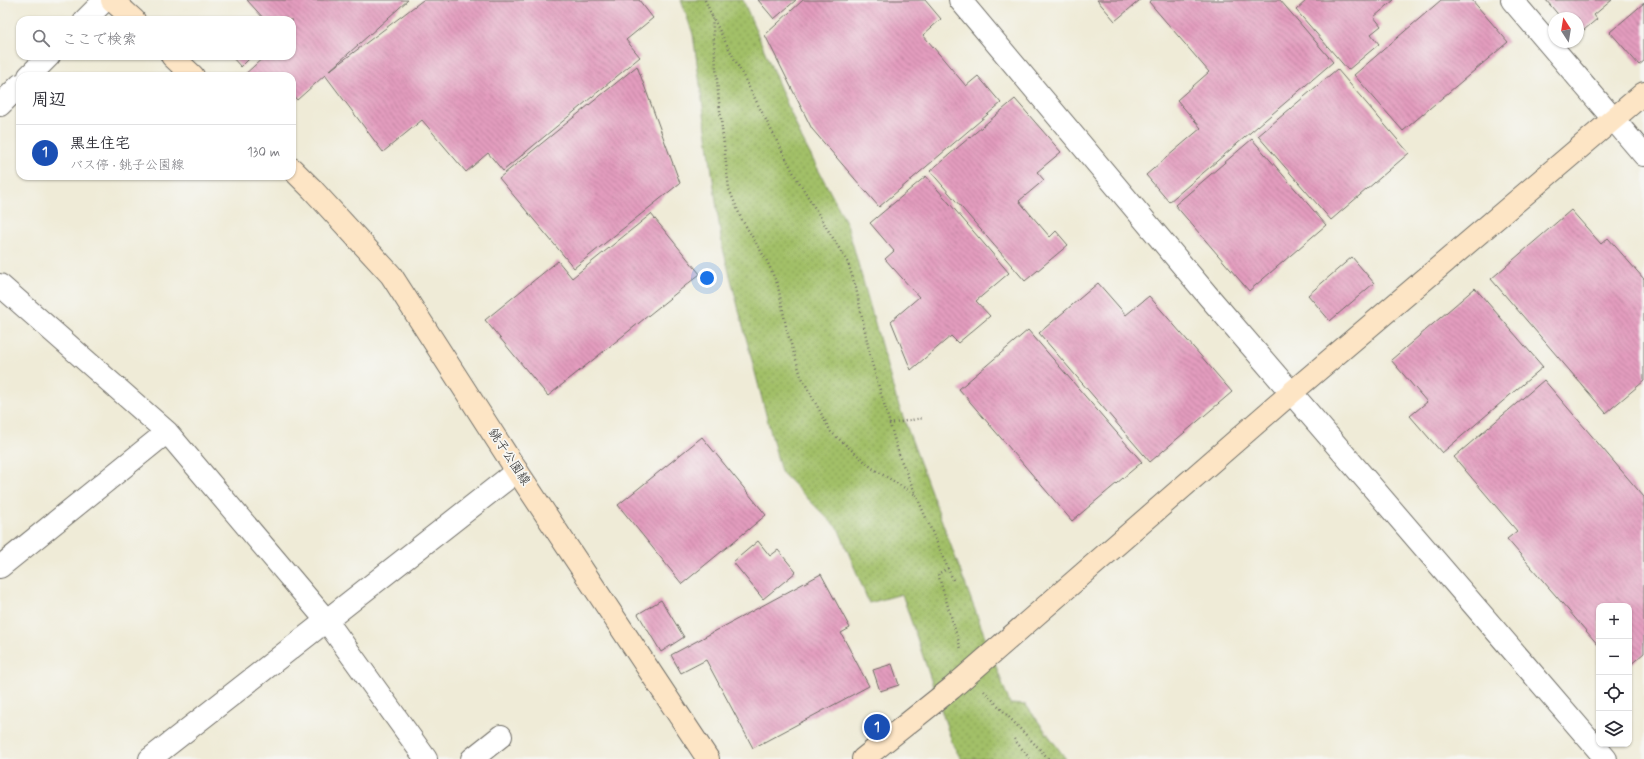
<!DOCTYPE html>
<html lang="ja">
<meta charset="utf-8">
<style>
body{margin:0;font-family:Mynerve,"Klee One",sans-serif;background:#f7f7f7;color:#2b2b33}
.controls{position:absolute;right:12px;bottom:12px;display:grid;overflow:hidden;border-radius:8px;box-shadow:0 1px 3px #0004}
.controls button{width:36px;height:36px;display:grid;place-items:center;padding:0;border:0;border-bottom:1px solid #e1e1e2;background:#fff;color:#2b2b33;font:20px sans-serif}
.compass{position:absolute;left:1548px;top:12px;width:36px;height:36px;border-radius:50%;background:#fff;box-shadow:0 1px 3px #0004;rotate:348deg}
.you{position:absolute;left:707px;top:278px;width:14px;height:14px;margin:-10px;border:3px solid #fff;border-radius:50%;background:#1a73e8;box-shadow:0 0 0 6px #1a73e833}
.badge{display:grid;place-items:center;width:26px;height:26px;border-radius:50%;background:#7c3aed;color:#fff;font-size:13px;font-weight:700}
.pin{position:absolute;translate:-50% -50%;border:2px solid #fff;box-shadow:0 1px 4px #0006}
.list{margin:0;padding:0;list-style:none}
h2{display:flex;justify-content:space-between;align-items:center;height:52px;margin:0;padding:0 16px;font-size:17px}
h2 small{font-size:13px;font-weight:400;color:#7c7c81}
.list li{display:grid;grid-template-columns:26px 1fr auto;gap:12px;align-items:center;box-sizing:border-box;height:56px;padding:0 16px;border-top:1px solid #e1e1e2}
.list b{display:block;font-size:15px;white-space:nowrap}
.list p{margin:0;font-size:13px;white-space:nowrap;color:#7c7c81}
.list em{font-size:13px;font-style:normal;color:#7c7c81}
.icon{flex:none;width:22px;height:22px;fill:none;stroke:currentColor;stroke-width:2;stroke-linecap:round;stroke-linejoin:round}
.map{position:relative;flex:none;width:1644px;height:759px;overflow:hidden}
.search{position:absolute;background:#fff;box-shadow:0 1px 3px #0004;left:16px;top:16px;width:280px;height:44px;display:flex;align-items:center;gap:10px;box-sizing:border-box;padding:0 14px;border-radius:12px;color:#7c7c81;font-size:15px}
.panel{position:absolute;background:#fff;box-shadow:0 1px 3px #0004;left:16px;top:72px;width:280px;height:108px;border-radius:12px}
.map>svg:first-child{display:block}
.green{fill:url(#green-dots);stroke:#66764a}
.building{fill:url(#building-back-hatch)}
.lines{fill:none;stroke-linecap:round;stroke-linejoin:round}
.street-casing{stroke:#706e67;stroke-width:24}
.secondary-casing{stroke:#706e67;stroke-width:24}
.path{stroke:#706e67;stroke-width:2.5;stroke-dasharray:1 3;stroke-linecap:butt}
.street{stroke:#fff;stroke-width:22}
.secondary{stroke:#fde5c5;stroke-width:22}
.labels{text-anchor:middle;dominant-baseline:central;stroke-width:3.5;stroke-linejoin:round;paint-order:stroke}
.street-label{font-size:13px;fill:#2b2b2b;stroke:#f6f6f2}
</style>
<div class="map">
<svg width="1644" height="759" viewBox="0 0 1644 759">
<defs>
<pattern id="green-dots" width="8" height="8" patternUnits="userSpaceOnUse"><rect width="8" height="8" fill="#a2c068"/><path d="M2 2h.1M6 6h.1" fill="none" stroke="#849c56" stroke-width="1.8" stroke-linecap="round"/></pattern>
<pattern id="building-back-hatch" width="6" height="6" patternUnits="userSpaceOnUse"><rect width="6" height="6" fill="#e39cbe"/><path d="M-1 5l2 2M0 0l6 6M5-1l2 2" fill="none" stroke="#b87f9b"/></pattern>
</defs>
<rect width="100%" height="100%" fill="#f6f6f2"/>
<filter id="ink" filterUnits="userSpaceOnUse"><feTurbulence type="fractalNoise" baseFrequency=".025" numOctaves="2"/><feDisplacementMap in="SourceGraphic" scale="8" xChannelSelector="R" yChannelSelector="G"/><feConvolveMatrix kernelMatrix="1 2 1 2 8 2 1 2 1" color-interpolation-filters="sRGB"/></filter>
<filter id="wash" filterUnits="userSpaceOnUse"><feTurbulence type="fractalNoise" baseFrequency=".012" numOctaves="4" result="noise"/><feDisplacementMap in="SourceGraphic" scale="16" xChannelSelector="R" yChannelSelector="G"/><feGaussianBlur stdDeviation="0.9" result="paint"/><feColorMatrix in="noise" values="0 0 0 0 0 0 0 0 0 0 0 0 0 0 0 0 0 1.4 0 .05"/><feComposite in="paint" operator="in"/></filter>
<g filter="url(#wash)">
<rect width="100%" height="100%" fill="#efebd7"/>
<path class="green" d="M681 0H743L801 137 847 224 896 398 1010 704 1026 705 1066 759H961L953 745 902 594 869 603 839 530 781 472 722 245 693 34Z"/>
<g id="blocks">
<path class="building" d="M247 0H408L329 71 423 0H639L653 18 626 40 640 57 503 171 488 153 466 172 422 120 383 152 325 75 297 100 292 94V76H243L265 56H292V20H265Z
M758 0H796L774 19Z
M803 0H925L941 19 923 35 966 86 978 76 1001 103 879 207 812 129 765 35Z
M1097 0H1140L1115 21Z
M1152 0H1280L1333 62 1169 202 1146 175 1201 128 1177 100 1209 72 1149 2Z
M1307 0H1394L1374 17 1381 26 1371 34 1379 44 1348 70 1296 10Z
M1441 0H1472L1508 42 1403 131 1354 75Z
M1546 0H1612L1594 15 1597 19 1578 35V18H1561Z
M1644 3V61L1639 65 1610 32Z
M231 56H252L241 67Z
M637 66 680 183 574 268 499 178Z
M1337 69 1409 153 1331 220 1258 136Z
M1015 99 1061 152 1037 172 1044 180 1019 201 1050 237 1056 231 1068 245 1025 281 930 171Z
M1252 139 1326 225 1249 291 1175 205Z
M926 176 1009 273 976 301 990 316 958 343 951 336 911 370 891 321 919 297 885 259 894 251 870 223Z
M1571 210 1601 244 1608 238 1644 279V381L1606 413 1491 279Z
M651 214 700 274 548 396 485 320 558 261 572 278Z
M1352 257 1374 283 1330 321 1308 295Z
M1098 283 1126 315 1149 296 1232 392 1150 462 1039 333Z
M1475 288 1543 367 1442 453 1410 416 1427 402 1391 360Z
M1028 330 1142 462 1072 521 959 389Z
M1544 380 1644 497V653L1629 666V606H1599V646L1507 539 1517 531 1454 457Z
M702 437 766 515 682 584 618 505Z
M758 541 770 556 778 550 796 572 763 599 733 562Z
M821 574 850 628 841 633 869 686 753 748 706 660 681 673 671 655Z
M661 600 684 637 661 652 638 614Z
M892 664 899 685 880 691 873 670Z"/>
</g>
</g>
<g filter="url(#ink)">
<use href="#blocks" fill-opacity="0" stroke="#706e67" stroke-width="1"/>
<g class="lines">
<defs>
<path id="street" d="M960 0 1209 297 1606 759
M1512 0 1644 155
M85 20 105 0
M29 76 49 56
M0 105 20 85
M0 285 167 432 326 620 426 759
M0 567 167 432
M150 759 517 471
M472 759 501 736"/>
<path id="secondary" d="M112 0 134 20
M172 56 193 76
M292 169 312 189 391 275 517 471 708 759
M863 759 952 688 1291 393 1644 93"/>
</defs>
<use href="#street" class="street-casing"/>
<use href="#secondary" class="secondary-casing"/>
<path class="path" d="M705 0 712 16 718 93 729 189 741 218 768 263 778 286 787 331 801 376 831 432 872 468 916 495
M712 16 793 172 848 263 856 288 871 360 900 458 953 580
M889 424 923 418
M948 568 938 574 961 649
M984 691 1049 759
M1014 739 1030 759"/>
<use href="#street" class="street"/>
<use href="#secondary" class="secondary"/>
</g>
</g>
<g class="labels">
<g class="street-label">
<text transform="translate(509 457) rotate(57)">銚子公園線</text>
</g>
</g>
</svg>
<div class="controls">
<button>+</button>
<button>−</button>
<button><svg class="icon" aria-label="locate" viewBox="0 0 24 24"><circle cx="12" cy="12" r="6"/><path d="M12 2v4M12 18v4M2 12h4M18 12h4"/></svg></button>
<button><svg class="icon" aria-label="layers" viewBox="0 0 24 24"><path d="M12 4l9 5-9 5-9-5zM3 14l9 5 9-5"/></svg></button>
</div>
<svg class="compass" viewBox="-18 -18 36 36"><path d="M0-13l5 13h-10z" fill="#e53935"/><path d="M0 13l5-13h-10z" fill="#7c7c81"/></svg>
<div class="you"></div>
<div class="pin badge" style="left:877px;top:727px;background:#1a4fb4">1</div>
<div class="search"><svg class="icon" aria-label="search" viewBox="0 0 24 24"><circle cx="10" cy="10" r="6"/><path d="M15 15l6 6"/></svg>ここで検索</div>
<section class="panel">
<h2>周辺<small></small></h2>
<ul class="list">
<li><span class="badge" style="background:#1a4fb4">1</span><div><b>黒生住宅</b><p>バス停 · 銚子公園線</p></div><em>130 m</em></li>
</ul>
</section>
</div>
